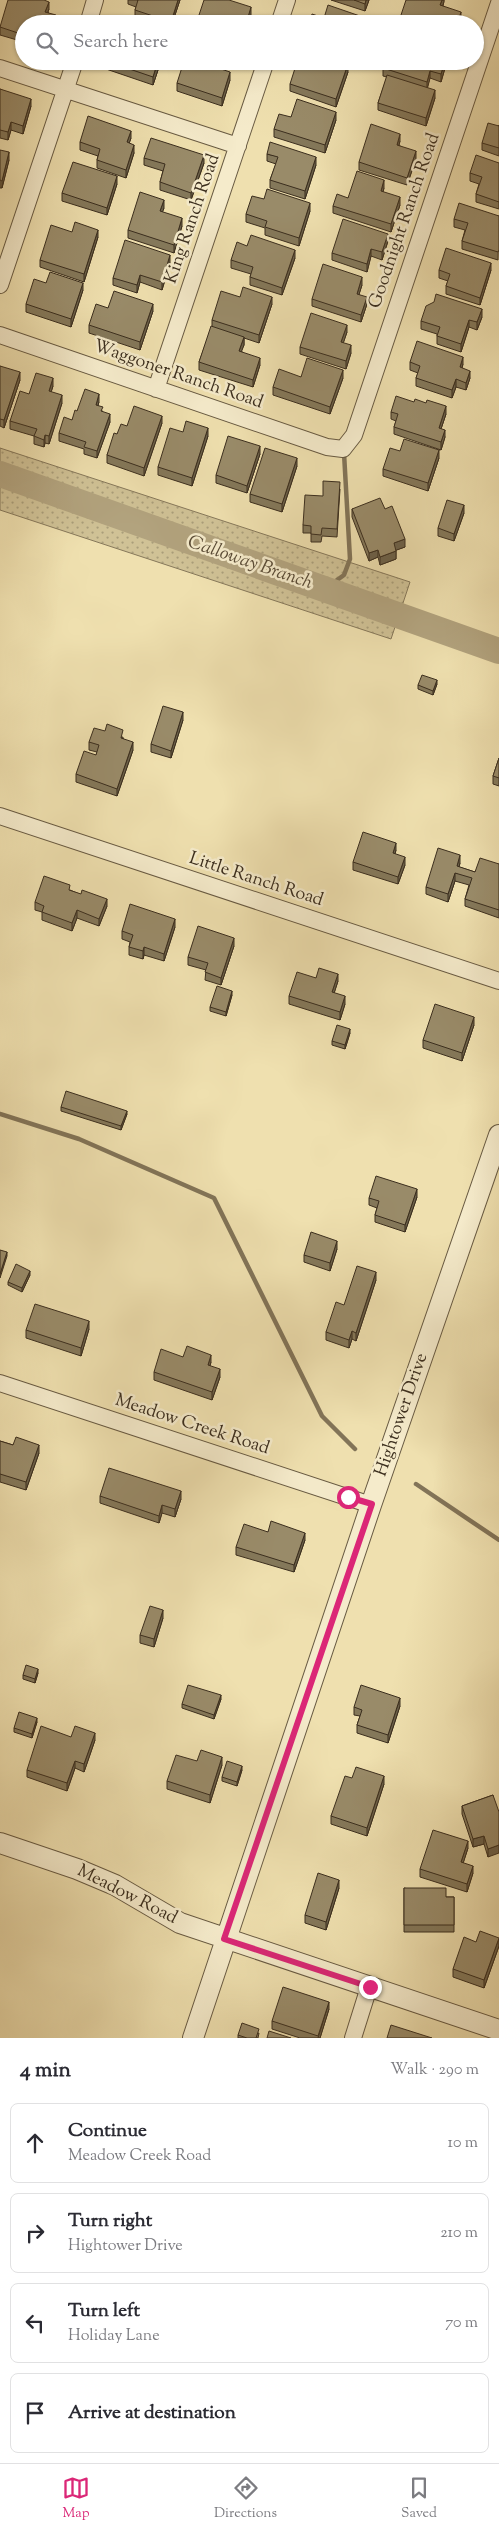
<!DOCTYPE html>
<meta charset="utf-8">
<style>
body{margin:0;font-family:"Sorts Mill Goudy",serif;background:#f7f7f7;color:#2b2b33}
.stop{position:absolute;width:15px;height:15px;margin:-11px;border:4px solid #db2777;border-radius:50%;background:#fff}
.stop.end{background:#db2777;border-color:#fff;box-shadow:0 1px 5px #0008}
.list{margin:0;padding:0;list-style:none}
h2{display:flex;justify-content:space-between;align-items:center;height:65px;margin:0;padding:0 20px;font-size:21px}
h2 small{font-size:16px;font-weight:400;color:#7c7c81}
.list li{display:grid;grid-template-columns:32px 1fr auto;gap:15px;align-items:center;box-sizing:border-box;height:80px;margin:0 10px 10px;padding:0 10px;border:1px solid #e1e1e2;border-radius:8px}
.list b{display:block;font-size:19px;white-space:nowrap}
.list p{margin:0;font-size:16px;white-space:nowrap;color:#7c7c81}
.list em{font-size:16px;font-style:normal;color:#7c7c81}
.icon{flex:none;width:28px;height:28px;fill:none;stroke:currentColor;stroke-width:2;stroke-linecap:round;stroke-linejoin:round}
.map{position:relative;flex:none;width:499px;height:2038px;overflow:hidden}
.search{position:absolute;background:#fff;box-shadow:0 1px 4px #0004;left:15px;right:15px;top:15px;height:55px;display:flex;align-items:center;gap:12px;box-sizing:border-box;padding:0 18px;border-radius:28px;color:#7c7c81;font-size:19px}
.sheet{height:425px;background:#fff}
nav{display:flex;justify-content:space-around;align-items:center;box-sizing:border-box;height:70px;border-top:1px solid #e1e1e2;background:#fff;font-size:14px;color:#7c7c81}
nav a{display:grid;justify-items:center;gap:2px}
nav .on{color:#db2777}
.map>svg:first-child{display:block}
.grass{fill:url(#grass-dots);stroke:#86785a}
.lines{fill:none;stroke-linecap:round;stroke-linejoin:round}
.stream{stroke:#827458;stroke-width:4.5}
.river{stroke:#b2a37e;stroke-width:26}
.minor-casing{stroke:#685a42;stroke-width:18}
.tertiary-casing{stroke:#685a42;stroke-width:22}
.minor{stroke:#f5ebcb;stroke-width:16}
.tertiary{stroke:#f5ebcb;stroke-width:20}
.wall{fill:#84785a;stroke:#3b2e1e}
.shaded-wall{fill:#6b614a;stroke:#3b2e1e}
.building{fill:#998b69;stroke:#3b2e1e}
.route{stroke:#db2777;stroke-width:6}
.labels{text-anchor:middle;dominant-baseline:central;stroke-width:5;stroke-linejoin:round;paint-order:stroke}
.street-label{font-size:18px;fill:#3b2e1e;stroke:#f5ebcb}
.water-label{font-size:19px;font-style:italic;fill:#594b36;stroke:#f5ebcb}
</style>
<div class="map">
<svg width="499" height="2038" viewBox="0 0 499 2038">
<defs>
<pattern id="grass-dots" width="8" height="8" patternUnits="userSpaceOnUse" patternTransform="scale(1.25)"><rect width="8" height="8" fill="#d0c296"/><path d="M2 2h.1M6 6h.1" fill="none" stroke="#aa9e7a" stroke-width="1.8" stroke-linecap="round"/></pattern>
</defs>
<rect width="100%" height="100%" fill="#efe0af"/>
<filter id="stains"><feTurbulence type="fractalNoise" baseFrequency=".004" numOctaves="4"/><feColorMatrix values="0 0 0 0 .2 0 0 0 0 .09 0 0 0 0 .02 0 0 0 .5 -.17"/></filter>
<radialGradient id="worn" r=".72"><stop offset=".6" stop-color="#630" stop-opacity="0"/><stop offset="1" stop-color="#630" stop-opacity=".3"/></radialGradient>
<path class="grass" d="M0 448 410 582 391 639 0 510Z"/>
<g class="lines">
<path class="stream" d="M284 575 333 583 344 575 350 559 344 453
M0 1114 79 1139 214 1198 322 1416 355 1449
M416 1484 499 1540"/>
<path class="river" d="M0 474 499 651"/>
<defs>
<path id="minor" d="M88 24 95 0
M279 24 287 0
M0 68 238 146
M0 285 75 61
M0 335 327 447 343 449 354 435 499 3
M156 389 266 61
M0 816 499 981
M0 1383 371 1505
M353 2038 369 1987"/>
<path id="tertiary" d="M0 1843 77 1869 115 1885 180 1923 499 2030
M193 2038 371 1505 499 1135"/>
</defs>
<use href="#minor" class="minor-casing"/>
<use href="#tertiary" class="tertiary-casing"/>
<use href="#minor" class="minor"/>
<use href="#tertiary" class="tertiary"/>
</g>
<path class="wall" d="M128 0H180L172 24H153L135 18V10L136 7 128 4Z
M331 0H369L365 11Z
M444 0 443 6 461 20 459 24H399V21Z
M49 9 48 12 56 23 55 24H24V42L0 35V27Z
M106 61H161L153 85 106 69Z
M213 61 212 66 230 80 222 106 177 91V83Z
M447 61 441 82 430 78 427 88 435 98 426 126 378 110V103L387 77 383 76V68Z
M308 65 348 72 336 107 290 91V84Z
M0 89 31 106 23 134 11 130 8 140 0 138Z
M291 117 336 120 325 153 274 137V129Z
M499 125V156L482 150V143Z
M131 138 129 143 134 153 126 178 97 168V160L98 156 80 150V142Z
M400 141 399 145 416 159 407 185 359 170V162Z
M0 150 9 160 2 188H0Z
M267 154 316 165 305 199 270 188V180L276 164 267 161Z
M144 158 204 163 191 200 160 190V182L163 171 144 165Z
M499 163V209L476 202V194L479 184 470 181V173Z
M117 184 107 215 62 201V193Z
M384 188 383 192 400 205 391 232 333 213V206L348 198Z
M264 199 310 211 299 246 265 235V228L246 222V214Z
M164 208 162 212 182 226 174 253 128 238V230Z
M499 216 498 260 462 249V241L465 230 454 227V219Z
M72 232 98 237 84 282 40 267V260Z
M388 241 382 260 371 256 367 272 332 260V253Z
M247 246 295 258 282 295 250 285V277L251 274 231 268V260Z
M170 263 162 290 140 282 137 293 113 285V278Z
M439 270H491L480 305 446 294V286L448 281 439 278Z
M46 283 83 290 71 327 26 312V304Z
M362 285 359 294 367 304 361 322 312 306V299Z
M240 297 272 304 259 343 244 338V345L241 351 260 365 253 387 199 370V362L212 327V320Z
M108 308 153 311 140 350 89 333V325Z
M482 317 477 330 469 327 461 352 437 344V334L421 329V321Z
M347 332 343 343 351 353 346 369 300 354V347Z
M410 362 463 364 462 368 470 378 466 390 456 387 452 398 416 386V378L418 373 410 370Z
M0 366 20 380 4 428 0 426Z
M301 377 343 378 330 414 273 395V387Z
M53 386 51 392 62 403 49 444 45 443 44 447 34 444V436L10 429V421L29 394Z
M99 402 98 405 110 422 97 458 84 454V449L59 441V433L72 420 77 411Z
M391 412 446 414 441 429 445 437 441 450 394 434V427L396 421 391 419Z
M162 423 144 476 107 463V455L117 434 127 426Z
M183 432 208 436 192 486 158 475V467Z
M400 451 439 458 428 491 383 476V469Z
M260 454 247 493 216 483V475Z
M297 466 282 512 250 502V494Z
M340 489 337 537 322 536 321 542H311V533H303V525L323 496Z
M352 509H385L405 547 396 550V559L380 565 378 557 369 561 352 517Z
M464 513 454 541 438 536V528Z
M437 684 433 695 418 689V685Z
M183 720 171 758 151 752V744Z
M123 737V738L133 750 117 796 76 782V774L96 755 97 752 89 750V742Z
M499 758V786L493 784V776Z
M396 850 395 854 405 865 398 884 353 870V862Z
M460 863 459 867 475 872 499 864V918L465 906V899L469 885 455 881 448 902 426 894V887Z
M70 890 107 906 99 926 77 918 72 931 42 920V912L35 910V902Z
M175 927 164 961 144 955 143 959 129 955V947L130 942 122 939V931Z
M234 946 221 985 205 980 206 970 188 965V957Z
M316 978 338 981 334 993 345 1004 340 1020 289 1004V996Z
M232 995 226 1016 210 1011V1007Z
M474 1025 462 1061 423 1048V1040Z
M350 1033 345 1049 332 1045V1041Z
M61 1107 127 1114 121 1130 61 1111Z
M417 1197 405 1232 375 1222V1215L377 1208 369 1205V1198Z
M337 1249 330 1271 304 1262V1255Z
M30 1275 22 1292 8 1285V1282Z
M376 1280 356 1341 352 1339 349 1348 326 1340V1332L344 1305Z
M89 1329 81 1356 26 1338V1330Z
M183 1357 211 1362 210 1366 220 1377 212 1400 154 1380V1372Z
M0 1441 39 1453 26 1490 0 1482Z
M100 1496 181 1499 175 1517 162 1513 159 1523 100 1503Z
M268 1532 305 1540 294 1572 236 1555V1547Z
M163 1618 154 1647 140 1643V1635Z
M38 1673 35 1683 23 1679V1675Z
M221 1699 214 1719 182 1708V1704Z
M400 1706 388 1743 357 1733V1725L360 1716 354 1715V1707Z
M37 1722 32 1738 14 1732V1728Z
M71 1737 95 1740 84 1772 75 1768 67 1791 27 1777V1770Z
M197 1761 222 1765 210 1803 167 1789V1781Z
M242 1770 237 1786 222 1781V1777Z
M352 1778 384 1784 367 1836 331 1824V1816Z
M493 1795 488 1857 484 1844 473 1847 462 1814V1806Z
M468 1848 463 1863 473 1873 467 1892 420 1877V1869Z
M339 1888 326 1930 305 1923V1915Z
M404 1888 446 1897H454V1932H404Z
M499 1946 484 1988 453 1977V1969Z
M329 2009 320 2038H300L272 2029V2021Z
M259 2033 258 2038H238V2035Z"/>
<path class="shaded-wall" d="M178 0H180L172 24H171Z
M366 0H369L365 11V4Z
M442 0H444V2L440 13V5Z
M49 2V9L45 19V12Z
M251 7V15L249 24H246Z
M461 12V20L459 24H457Z
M56 15 55 24H53Z
M158 61H161L153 85V77Z
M211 61H213V62L209 73V65Z
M445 61H447L441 82V74Z
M348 64V72L336 107V99Z
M430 71V78L427 90V82Z
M230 72V80L222 106V98Z
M435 90V98L426 126V118Z
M31 99V106L23 134V126Z
M336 112V120L325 153V145Z
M11 122V130L8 140V132Z
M131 131V138L127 150V142Z
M400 134V141L397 152V145Z
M134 145V153L126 178V170Z
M416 151V159L407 185V178Z
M9 152V160L2 188V181Z
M204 155V163L191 200V193Z
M316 157V165L305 199V191Z
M117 176V184L107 215V208Z
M384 180V188L381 199V191Z
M400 197V205L391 232V224Z
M164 200V208L160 219V211Z
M310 203V211L299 246V238Z
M182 218V226L174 253V245Z
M98 230V237L84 282V274Z
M388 234V241L382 260V252Z
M371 249V256L367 272V264Z
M295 250V258L282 295V288Z
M170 255V263L162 290V282Z
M491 263V270L480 305V298Z
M140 275V282L137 293V285Z
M362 277V285L357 301V294Z
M83 283V290L71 327V319Z
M272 297V304L259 343V335Z
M367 297V304L361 322V315Z
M153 304V311L140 350V342Z
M482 309V317L477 330V322Z
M469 320V327L461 352V344Z
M347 325V332L341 350V342Z
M244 337V345L239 358V351Z
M351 345V353L346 369V361Z
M463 357V364L460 375V367Z
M260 358V365L253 387V380Z
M343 370V378L330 414V407Z
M470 371V378L466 390V383Z
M20 372V380L4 428V420Z
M53 378V386L49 399V391Z
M456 379V387L452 398V390Z
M99 394V402L96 412V405Z
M62 395V403L49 444V436Z
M446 406V414L439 435V428Z
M110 414V422L97 458V451Z
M162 416V423L144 476V468Z
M208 428V436L192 486V478Z
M445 430V437L441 450V442Z
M45 435V443L44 447V440Z
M260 446V454L247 493V486Z
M439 450V458L428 491V483Z
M297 458V466L282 512V504Z
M464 505V513L454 541V534Z
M405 539V547L394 551V543Z
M378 550V557L369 561V553Z
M396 551V559L380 565V557Z
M437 680V684L433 695V691Z
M183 712V720L171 758V751Z
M133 742V750L117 796V789Z
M396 843V850L393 861V853Z
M460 855V863L457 874V866Z
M405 857V865L398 884V877Z
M455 873V881L448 902V894Z
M107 899V906L99 926V919Z
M77 910V918L72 931V923Z
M175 919V927L164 961V954Z
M234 938V946L221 985V978Z
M144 947V955L143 959V951Z
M338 974V981L332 1000V992Z
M232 991V995L226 1016V1012Z
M345 996V1004L340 1020V1012Z
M474 1017V1025L462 1061V1053Z
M350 1029V1033L345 1049V1045Z
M127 1111V1114L121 1130V1126Z
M417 1189V1197L405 1232V1225Z
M337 1241V1249L330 1271V1263Z
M7 1252V1256L0 1278V1274Z
M30 1271V1275L22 1292V1288Z
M376 1272V1280L356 1341V1333Z
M89 1321V1329L81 1356V1348Z
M352 1331V1339L349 1348V1340Z
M211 1355V1362L208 1372V1365Z
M220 1369V1377L212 1400V1392Z
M39 1445V1453L26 1490V1482Z
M181 1491V1499L175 1517V1509Z
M162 1505V1513L159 1523V1516Z
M305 1533V1540L294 1572V1565Z
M163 1610V1618L154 1647V1639Z
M38 1669V1673L35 1683V1679Z
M221 1695V1699L214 1719V1715Z
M400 1698V1706L388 1743V1735Z
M37 1718V1722L32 1738V1734Z
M95 1733V1740L84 1772V1764Z
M222 1757V1765L210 1803V1795Z
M75 1761V1768L67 1791V1783Z
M242 1766V1770L237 1786V1782Z
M384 1776V1784L367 1836V1828Z
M484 1836V1844L473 1847V1839Z
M468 1841V1848L461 1870V1862Z
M499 1845V1853L488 1857V1849Z
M473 1866V1873L467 1892V1884Z
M339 1880V1888L326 1930V1922Z
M499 1938V1946L484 1988V1980Z
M329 2002V2009L320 2038H318Z"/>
<path class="building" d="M8 0H44L49 2 45 12 56 15 53 24H24V35L0 27Z
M137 0H178L171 22 135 10 138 0Z
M204 0H229L251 7 246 24H196Z
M354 0H366L365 4Z
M406 0H442L440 5 461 12 457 24H407L399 21Z
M328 5 360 16 358 24H309L312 14 324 18Z
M106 61H158L153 77Z
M184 61H211L209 65 230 72 222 98 177 83Z
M310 61H339L348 64 336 99 290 84 297 62 308 65Z
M386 61H445L441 74 430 71 427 82 383 68Z
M387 75 435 90 426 118 378 103Z
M0 89 31 99 23 126 11 122 8 132 0 130Z
M297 99 336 112 325 145 274 129 279 114 291 117Z
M88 116 131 131 127 142 134 145 126 170 97 160 100 149 80 142Z
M488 123 499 126V125V148L482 143Z
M371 124 400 134 397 145 416 151 407 178 359 162Z
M151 138 204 155 191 193 160 182 165 164 144 158Z
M270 142 316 157 305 191 270 180 278 157 267 154Z
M0 150 9 152 2 181 0 180Z
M476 155 499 163V202L476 194 482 177 470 173Z
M73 162 117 176 107 208 62 193Z
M357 171 384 180 381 191 400 197 391 224 333 206 337 194 348 198Z
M267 189 310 203 299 238 265 227 267 221 246 214 252 196 264 199Z
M140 192 164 200 160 211 182 218 174 245 128 230Z
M459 203 499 216V250L498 252 462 241 468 223 454 219Z
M343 219 388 234 382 252 371 249 367 264 332 253Z
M75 222 98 230 84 274 40 260 51 225 72 232Z
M251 235 295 250 282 288 250 277 253 267 231 260 237 242 247 246Z
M125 240 170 255 162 282 140 275 137 285 113 278Z
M446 248 491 263 480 298 446 286 450 274 439 270Z
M323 264 362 277 357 294 367 297 361 315 312 299Z
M50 272 83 283 71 319 26 304 34 279 46 283Z
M243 287 272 297 259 335 212 320 221 291 240 297Z
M114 291 153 304 140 342 89 325 96 304 108 308Z
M436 294 482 309 477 322 469 320 461 344 437 336 440 327 421 321 426 306 434 302Z
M311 313 347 325 341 342 351 345 346 361 300 347Z
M211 326 244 337 239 351 260 358 253 380 199 362Z
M417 341 463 357 460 367 470 371 466 383 456 379 452 390 416 378 420 366 410 362Z
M307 358 343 370 330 407 273 387 279 369 301 377Z
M0 366 20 372 4 420 0 419Z
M36 373 53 378 49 391 62 395 49 436 45 435 44 440 34 436 37 429 10 421 20 391 29 394Z
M85 389 99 394 96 405 103 407 101 411 110 414 97 451 84 447 86 442 59 433 64 417 72 420 75 410 77 411Z
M396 396 414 402 415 399 426 403 427 400 446 406 439 428 445 430 441 442 394 427 398 414 391 412Z
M134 406 162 416 144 468 107 455 114 433 117 434 121 424 127 426Z
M186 421 208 428 192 478 158 467 170 428 183 432Z
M228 436 260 446 247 486 216 475Z
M404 439 439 450 428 483 383 469 390 448 400 451Z
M265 448 297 458 282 504 250 494Z
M323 481 340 482 337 529 322 528 321 535 311 534V526L303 525 305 495 323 496Z
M380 498 385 509 392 506 405 539 394 543 396 551 380 557 378 550 369 553 352 509Z
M447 500 464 505 454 534 438 528Z
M422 675 437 680 433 691 418 685Z
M163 706 183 712 171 751 151 744Z
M107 724 123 730 121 738 133 742 117 789 76 774 84 751 96 755 99 745 89 742 94 728 105 731Z
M499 758V778L493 776Z
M363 832 396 843 393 853 405 857 398 877 353 862Z
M438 848 460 855 457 866 475 872 480 858 499 864V910L465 899 472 878 455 873 448 894 426 887Z
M44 876 70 885 69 890 81 894 82 890 107 899 99 919 77 910 72 923 42 912 44 906 35 902Z
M130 904 175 919 164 954 144 947 143 951 129 947 133 935 122 931Z
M198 926 234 938 221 978 205 972 208 963 188 957Z
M319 968 338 974 332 992 345 996 340 1012 289 996 297 972 316 978Z
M217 986 232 991 226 1012 210 1007Z
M435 1004 474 1017 462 1053 423 1040Z
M337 1025 350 1029 345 1045 332 1041Z
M66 1091 127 1111 121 1126 61 1107Z
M376 1176 417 1189 405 1225 375 1215 379 1201 369 1198Z
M311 1232 337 1241 330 1263 304 1255Z
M0 1250 7 1252 0 1274Z
M16 1264 30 1271 22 1288 8 1282Z
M357 1266 376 1272 356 1333 352 1331 349 1340 326 1332 336 1302 344 1305Z
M35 1304 89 1321 81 1348 26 1330Z
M187 1346 211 1355 208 1365 220 1369 212 1392 154 1372 161 1349 183 1357Z
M16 1437 39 1445 26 1482 0 1474V1441L13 1445Z
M109 1468 181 1491 175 1509 162 1505 159 1516 100 1496Z
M271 1521 305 1533 294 1565 236 1547 244 1524 268 1532Z
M150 1606 163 1610 154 1639 140 1635Z
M26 1665 38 1669 35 1679 23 1675Z
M188 1685 221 1695 214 1715 182 1704Z
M361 1685 400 1698 388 1735 357 1725 362 1710 354 1707Z
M19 1712 37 1718 32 1734 14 1728Z
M41 1726 71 1737 75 1726 95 1733 84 1764 75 1761 67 1783 27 1770Z
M201 1750 222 1757 210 1795 167 1781 176 1755 197 1761Z
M227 1761 242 1766 237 1782 222 1777Z
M356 1767 384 1776 367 1828 331 1816 345 1776 352 1778Z
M493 1795 499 1812V1845L488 1849 484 1836 473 1839 462 1806Z
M433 1830 468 1841 461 1862 473 1866 467 1884 420 1869Z
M318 1873 339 1880 326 1922 305 1915Z
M404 1888H446V1897H454V1925H404Z
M480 1931 499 1938 484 1980 453 1969 464 1937 476 1942Z
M283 1987 329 2002 318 2036 272 2021Z
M242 2023 259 2029 256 2038H247L238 2035Z
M391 2025 432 2038H387Z
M269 2031 291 2038H267Z"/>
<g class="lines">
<path class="route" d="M348 1497 372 1504 224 1939 370 1987"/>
</g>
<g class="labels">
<g class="street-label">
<text transform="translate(193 219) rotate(-71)">King Ranch Road</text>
<text transform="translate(405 221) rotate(-71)">Goodnight Ranch Road</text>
<text transform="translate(178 375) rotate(19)">Waggoner Ranch Road</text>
<text transform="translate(256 880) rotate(18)">Little Ranch Road</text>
<text transform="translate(402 1415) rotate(-71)">Hightower Drive</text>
<text transform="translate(192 1425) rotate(18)">Meadow Creek Road</text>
<text transform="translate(127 1895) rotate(27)">Meadow Road</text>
</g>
<g class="water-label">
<text transform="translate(250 563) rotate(19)">Calloway Branch</text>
</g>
</g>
<rect width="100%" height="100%" filter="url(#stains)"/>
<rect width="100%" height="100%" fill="url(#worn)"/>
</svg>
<div class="stop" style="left:348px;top:1497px"></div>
<div class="stop end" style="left:370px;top:1987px"></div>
<div class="search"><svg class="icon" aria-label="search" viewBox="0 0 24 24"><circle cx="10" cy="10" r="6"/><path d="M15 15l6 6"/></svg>Search here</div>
</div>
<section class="sheet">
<h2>4 min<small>Walk · 290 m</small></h2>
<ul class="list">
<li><svg class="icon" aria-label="ahead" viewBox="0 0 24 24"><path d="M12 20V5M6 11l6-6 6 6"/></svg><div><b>Continue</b><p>Meadow Creek Road</p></div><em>10 m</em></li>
<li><svg class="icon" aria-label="right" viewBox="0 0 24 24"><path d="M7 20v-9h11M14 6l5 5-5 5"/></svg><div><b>Turn right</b><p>Hightower Drive</p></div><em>210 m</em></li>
<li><svg class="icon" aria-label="left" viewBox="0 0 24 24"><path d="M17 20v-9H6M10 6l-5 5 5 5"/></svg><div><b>Turn left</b><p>Holiday Lane</p></div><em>70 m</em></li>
<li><svg class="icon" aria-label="arrive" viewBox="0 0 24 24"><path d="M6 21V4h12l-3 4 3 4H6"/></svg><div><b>Arrive at destination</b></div></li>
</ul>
</section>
<nav>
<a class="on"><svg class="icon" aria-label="map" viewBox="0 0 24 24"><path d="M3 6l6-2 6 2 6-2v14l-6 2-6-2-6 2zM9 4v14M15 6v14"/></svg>Map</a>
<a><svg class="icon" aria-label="directions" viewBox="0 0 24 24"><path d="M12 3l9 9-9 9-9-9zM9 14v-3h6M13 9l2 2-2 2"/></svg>Directions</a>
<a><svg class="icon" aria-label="saved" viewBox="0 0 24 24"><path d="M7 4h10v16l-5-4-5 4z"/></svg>Saved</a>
</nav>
